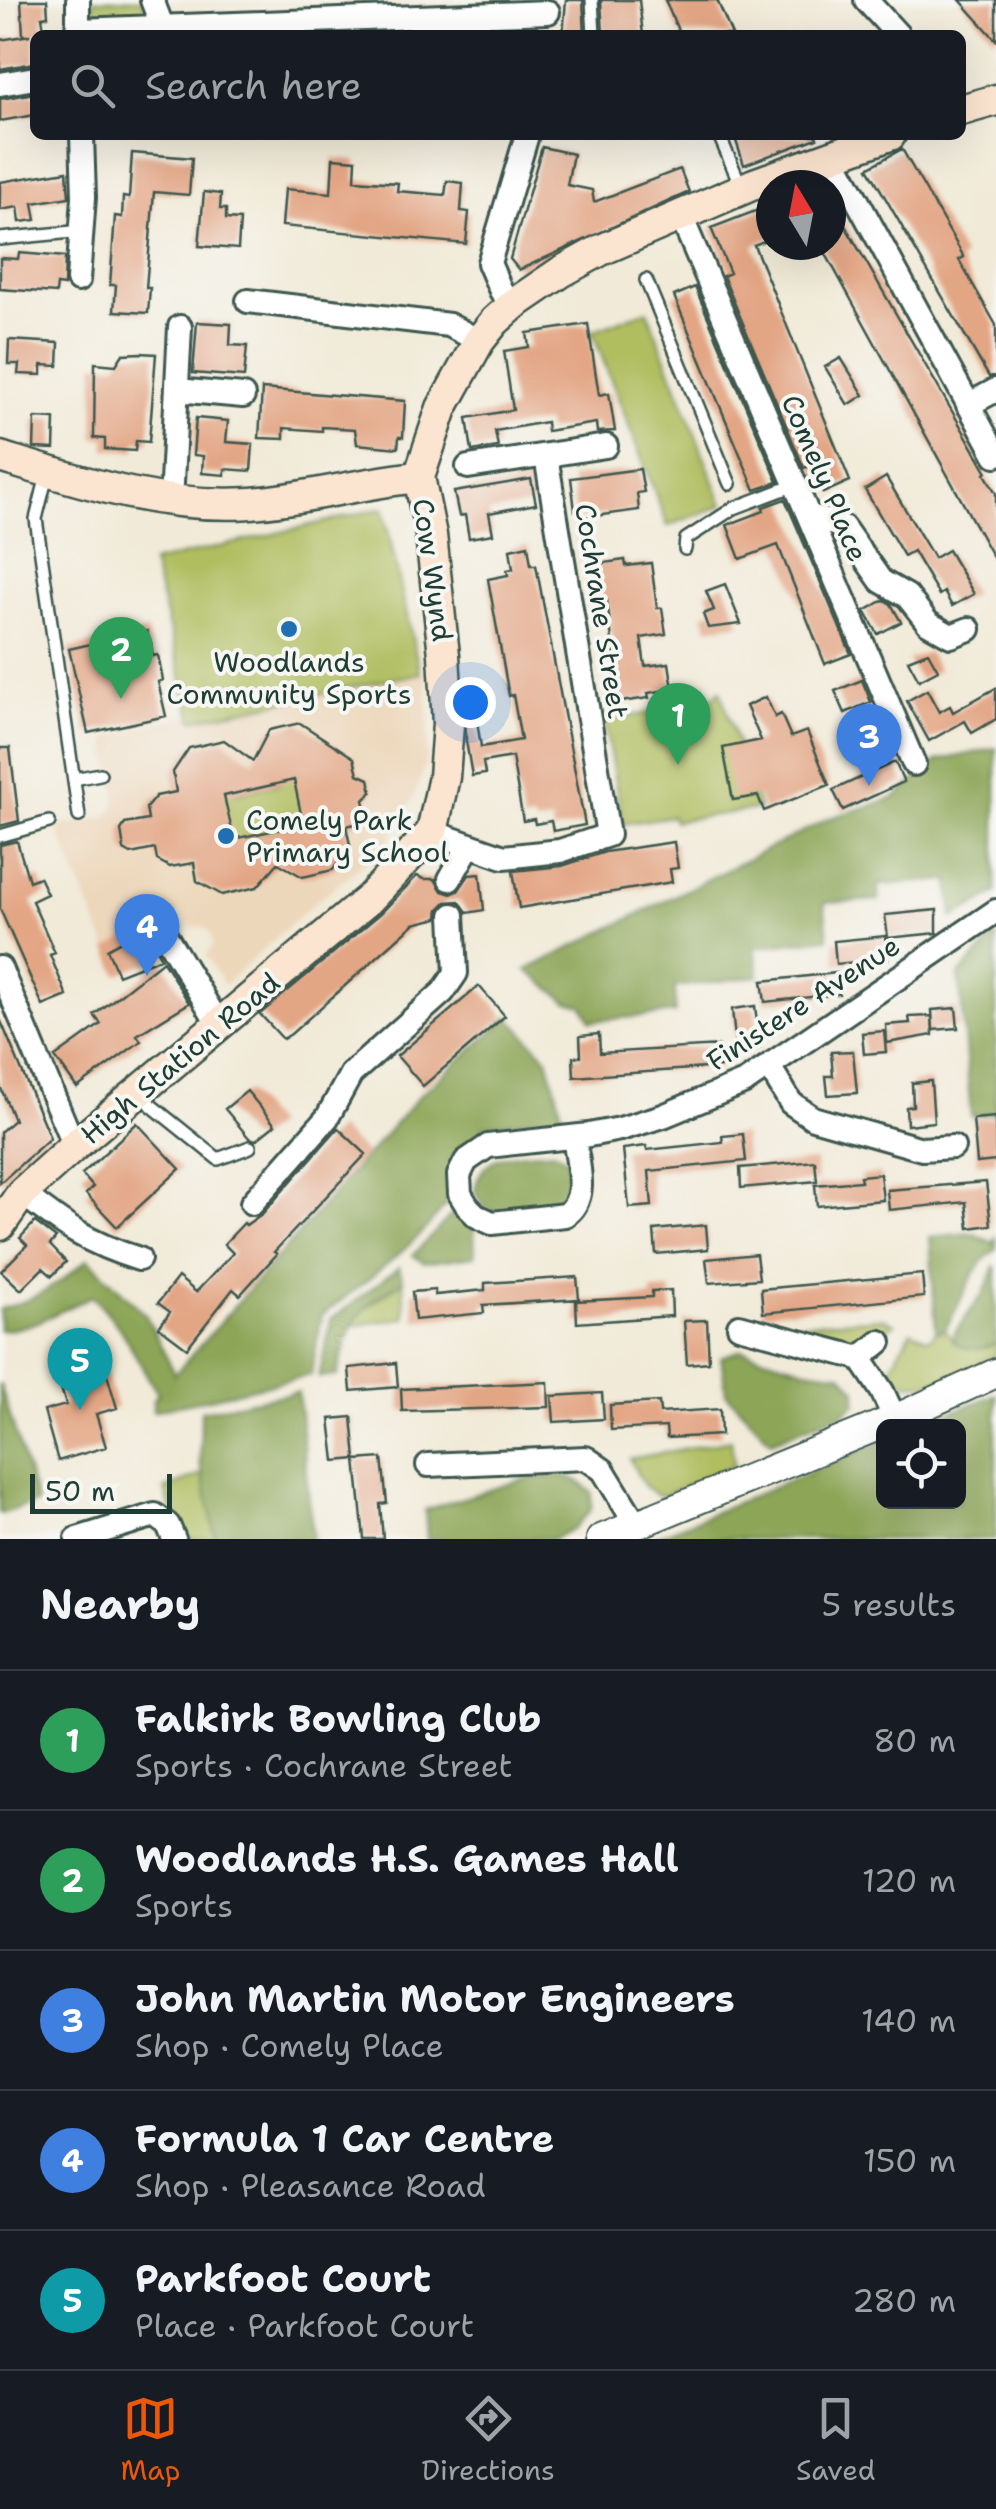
<!DOCTYPE html>
<meta charset="utf-8">
<style>
body{margin:0;font-family:"Shantell Sans",sans-serif;background:#242831;color:#f1f3f6}
.controls{position:absolute;right:30px;bottom:30px;display:grid;overflow:hidden;border-radius:15px;box-shadow:0 10px 40px #0002}
.controls button{width:90px;height:90px;display:grid;place-items:center;padding:0;border:0;border-bottom:2px solid #363941;background:#171b24;color:#f1f3f6;font:50px sans-serif}
.compass{position:absolute;left:756px;top:170px;width:90px;height:90px;border-radius:50%;background:#171b24;box-shadow:0 10px 40px #0002;rotate:350deg}
.scale{position:absolute;left:30px;bottom:25px;width:142px;box-sizing:border-box;padding-left:10px;border:5px solid #1f3d34;border-top:0;font-size:28px;line-height:35px;white-space:nowrap;color:#1f3d34;-webkit-text-stroke:8px #f6f6f2;paint-order:stroke}
.you{position:absolute;left:470px;top:702px;width:35px;height:35px;margin:-25px;border:8px solid #fff;border-radius:50%;background:#1a73e8;box-shadow:0 0 0 15px #1a73e833}
.badge{display:grid;place-items:center;width:65px;height:65px;border-radius:50%;background:#ea580c;color:#fff;font-size:32px;font-weight:700}
.pin{position:absolute;translate:-50% -82px;filter:drop-shadow(0 2px 5px #0008)}
.pin::after{content:'';position:absolute;top:52px;width:35px;height:30px;background:inherit;clip-path:polygon(0 0,100% 0,50% 100%)}
.list{margin:0;padding:0;list-style:none}
h2{display:flex;justify-content:space-between;align-items:center;height:130px;margin:0;padding:0 40px;font-size:42px}
h2 small{font-size:32px;font-weight:400;color:#9ea1a6}
.list li{display:grid;grid-template-columns:65px 1fr auto;gap:30px;align-items:center;box-sizing:border-box;height:140px;padding:0 40px;border-top:2px solid #363941}
.list b{display:block;font-size:38px;white-space:nowrap}
.list p{margin:0;font-size:32px;white-space:nowrap;color:#9ea1a6}
.list em{font-size:32px;font-style:normal;color:#9ea1a6}
.icon{flex:none;width:55px;height:55px;fill:none;stroke:currentColor;stroke-width:2;stroke-linecap:round;stroke-linejoin:round}
.map{position:relative;flex:none;width:996px;height:1539px;overflow:hidden}
.search{position:absolute;background:#171b24;box-shadow:0 10px 40px #0002;left:30px;right:30px;top:30px;height:110px;display:flex;align-items:center;gap:25px;box-sizing:border-box;padding:0 35px;border-radius:15px;color:#9ea1a6;font-size:38px}
.sheet{height:830px;background:#171b24}
nav{display:flex;justify-content:space-around;align-items:center;box-sizing:border-box;height:140px;border-top:2px solid #363941;background:#171b24;font-size:28px;color:#9ea1a6}
nav a{display:grid;justify-items:center;gap:5px}
nav .on{color:#ea580c}
.map>svg:first-child{display:block}
.built{fill:#edd7bb}
.green{fill:#b0be60;stroke:#687e4a;stroke-width:2.5}
.forest{fill:#8ca556;stroke:#567145;stroke-width:2.5}
.building{fill:#e3a685;fill-rule:evenodd}
.lines{fill:none;stroke-linecap:round;stroke-linejoin:round}
.service-casing{stroke:#3e574d;stroke-width:16}
.minor-casing{stroke:#3e574d;stroke-width:28}
.tertiary-casing{stroke:#3e574d;stroke-width:32}
.secondary-casing{stroke:#3e574d;stroke-width:35}
.service{stroke:#fff;stroke-width:11}
.minor{stroke:#fff;stroke-width:22}
.tertiary{stroke:#fff;stroke-width:28}
.secondary{stroke:#fce5d0;stroke-width:30}
.poi-dot{fill:#1f6fb2;stroke:#f6f6f2;stroke-width:4}
.labels{text-anchor:middle;dominant-baseline:central;stroke-width:8;stroke-linejoin:round;paint-order:stroke}
.street-label{font-size:28px;fill:#1f3d34;stroke:#f6f6f2}
.poi-label{font-size:28px;fill:#1f3d34;stroke:#f6f6f2}
</style>
<div class="map">
<svg width="996" height="1539" viewBox="0 0 996 1539">
<rect width="100%" height="100%" fill="#f6f6f2"/>
<filter id="ink" filterUnits="userSpaceOnUse"><feTurbulence type="fractalNoise" baseFrequency=".01" numOctaves="2"/><feDisplacementMap in="SourceGraphic" scale="20" xChannelSelector="R" yChannelSelector="G"/><feConvolveMatrix kernelMatrix="1 2 1 2 8 2 1 2 1" color-interpolation-filters="sRGB"/></filter>
<filter id="wash" filterUnits="userSpaceOnUse"><feTurbulence type="fractalNoise" baseFrequency=".0048" numOctaves="4" result="noise"/><feDisplacementMap in="SourceGraphic" scale="40" xChannelSelector="R" yChannelSelector="G"/><feGaussianBlur stdDeviation="2.25" result="paint"/><feColorMatrix in="noise" values="0 0 0 0 0 0 0 0 0 0 0 0 0 0 0 0 0 1.4 0 .05"/><feComposite in="paint" operator="in"/></filter>
<g filter="url(#wash)">
<rect width="100%" height="100%" fill="#f1ead8"/>
<path class="built" d="M426 672 429 719 427 759 415 794 385 847 314 903 224 985 206 956 213 946 210 932 203 926 190 928 180 912 168 918 161 908 142 918 148 926 107 949 56 826 105 818 114 809 116 792 106 742 112 734 190 715 197 720Z"/>
<path class="green" d="M93 0H142L147 11 139 17 102 19 93 11Z
M647 310 723 505 668 526 592 331Z
M383 508 420 673 193 720 152 563Z
M720 690 759 809 674 821 672 816 623 824 604 721 709 702Z
M290 770 317 813 302 833 290 827 241 838 233 849 221 788 236 794 280 784Z
M403 1281 405 1318 349 1326 363 1310Z
M883 1318 895 1324 851 1351 766 1326Z
M945 1329C959 1350 973 1352 996 1344V1355C972 1367 910 1401 891 1373L894 1362 911 1331 929 1339 936 1332Z
M731 1440 734 1465 663 1496C643 1492 639 1476 630 1459Z
M203 1474 216 1539H180L165 1489Z"/>
<path class="forest" d="M996 748V893L953 918 949 880 878 885 879 900 824 903 828 938 755 947 759 976 675 987V1013L591 1021 582 1005 568 1002 527 970 830 818 895 798 937 761Z
M996 936V1113L971 1116 959 975Z
M509 1017 547 1058 563 1116 483 1126C485 1143 477 1154 469 1169 436 1232 377 1273 322 1315L311 1375 153 1411V1400L158 1394C137 1360 122 1324 92 1296 62 1309 33 1330 0 1330V1309C36 1300 60 1284 88 1259L145 1314 175 1374 420 1095Z
M553 1151 567 1159C569 1175 569 1193 556 1205L497 1213 485 1207 475 1193C478 1150 519 1154 553 1151Z
M458 1208 474 1229 475 1256 424 1263 413 1255Z
M972 1233 993 1243 996 1238V1250C973 1262 960 1307 945 1329L936 1332 930 1237Z
M996 1265V1344C980 1350 967 1352 953 1341L955 1332 983 1294Z
M399 1267 403 1281C352 1312 351 1320 337 1376L319 1377 331 1320Z
M741 1350 806 1369 842 1374 856 1390V1403L846 1412 771 1441 726 1393 721 1357Z
M0 1384 37 1503 0 1514Z
M298 1392 313 1539H216L200 1463 201 1411Z
M996 1394V1539H651L883 1441 884 1502H958V1426H918Z
M562 1475 579 1481 592 1493 591 1510 574 1528 554 1539H427L425 1510 525 1479Z"/>
<g id="blocks">
<path class="building" d="M21 0H47L48 16 42 17 45 35H35V63L0 69V40L30 35H23Z
M566 0H583L585 35H563Z
M601 0H639L643 35H603Z
M665 0H717L732 35H680Z
M960 0H996V40Z
M35 93V115L0 121V99Z
M744 135H816L817 138 744 165 735 138Z
M542 147 573 154 567 185 592 190 594 202 680 169 689 192 519 270 510 259Z
M902 149 964 257 959 260 996 325V375L989 377 868 168Z
M132 153 192 158 189 195 154 192 146 288H150L148 313 114 311 116 285H110L115 216 122 217 123 197 129 198Z
M333 158 356 160 355 180 398 183 397 191 445 195 447 181 463 183 461 211 469 212 466 244 282 226 285 189 331 193Z
M67 171 69 197 33 203 36 220 20 222 18 207 0 210V182Z
M204 192 221 194 220 209H226V219L240 220 238 249 199 246Z
M831 201 987 472 985 474 996 493V563L821 245H831Z
M771 205V238L754 245 850 481 823 493 812 465 804 468 723 276 730 273 711 228Z
M19 253 65 257 64 286 57 285 56 293 0 289V258L18 259Z
M695 287 778 482 755 490 674 296Z
M197 322 231 324 230 345 247 346 244 377 193 373Z
M588 324 599 395 609 393 615 431 597 432 596 423 547 431 546 422 495 431 498 447 472 451 467 418 513 410 504 351 529 347 527 333Z
M9 340 59 343 58 366 42 365V375L18 374 19 364H8Z
M140 353 156 354 149 442 136 441 135 451 105 449V439L94 438 95 363 116 365 123 354Z
M841 358 864 395 848 405 825 367Z
M262 389 405 401 403 437H399L398 448 357 444 355 429 322 427V431L284 428V439L259 438Z
M35 418 55 419 54 449 34 448Z
M196 418 228 421 226 442 253 444 251 471 225 469V475L202 473 203 456 193 455Z
M640 469 644 492 637 493 639 510 580 518 579 510 575 511 571 478Z
M886 477 934 558 948 550 974 594 952 606 944 592 939 595 913 551 904 556 865 490Z
M531 479 536 504 489 513 493 534 469 538 465 515 459 516 454 492Z
M785 499 851 654 825 664 778 545 740 559 727 525 764 511 763 507Z
M528 545 531 565H536L585 825 553 831 551 821 535 824 534 819 523 821 512 757 483 762 485 774 472 776 466 741 465 696 482 693 486 712 476 714 481 747 521 740 513 695 509 696 488 579 508 575 507 570 513 569 510 549Z
M625 560 626 566 651 563 657 608H662L666 634 641 638 645 666 669 663 673 689 648 693 649 698 620 702 607 601 602 602 597 564Z
M725 584 741 624 708 628 703 614 714 610 706 591Z
M884 600 891 604 901 622 878 634 865 611Z
M147 631 153 656 158 655 163 680 158 682 166 716 88 733 69 649Z
M928 652 938 670 919 680 908 660Z
M862 680 871 702 845 713 835 691Z
M996 688V719L972 733 965 721 929 741 907 701 927 690 939 712 950 706 953 712Z
M766 697 775 717 781 714 791 737 807 731 829 785 764 811 758 796 733 800 723 748 761 740 746 706Z
M300 723 354 758 358 774 369 779 372 792 364 800 369 821 346 826 350 845 333 870 303 877 278 863 257 887 222 895 197 881 194 863 170 867 157 860 155 849 131 854 124 850 121 830 125 824 148 820 146 808 156 796 176 792 173 772 189 748 224 740 253 761 269 730ZM294 780 303 824 234 839 224 796Z
M0 748H10L19 821 0 826Z
M895 762 904 782 843 810 833 790Z
M17 841 29 881 39 877 47 894 32 901 55 953 50 955 67 996 43 1006 0 909V845Z
M674 842 678 868 670 869 672 882 519 908 513 871 562 866 605 852Z
M480 874 484 910 468 913 459 901 446 902 439 909 438 918 414 924 291 1034 283 1039 260 1014 381 913 417 876 424 879H435L442 891 451 894 458 891 469 875Z
M937 910V933L888 938 885 915Z
M144 928 161 958 118 975 107 949Z
M885 936 888 959 836 964 834 941Z
M163 961 189 1003 137 1035 141 1041 77 1088 55 1057 101 1024 94 1015Z
M837 973 839 994 765 1002 762 981Z
M479 986 505 1016 423 1086 397 1056Z
M755 1006 760 1047 736 1050 732 1009Z
M956 1008 958 1028 933 1030 932 1010Z
M932 1016 933 1035 887 1043 886 1025 910 1023 909 1017Z
M0 1019 50 1138 0 1183V1132L14 1120 0 1086Z
M884 1031 886 1052 864 1054 862 1033Z
M599 1034 600 1053 719 1046 720 1067 574 1077 573 1057 581 1056 580 1036Z
M853 1051 857 1093 828 1095 826 1076H833L831 1052Z
M931 1081 934 1122 907 1125 906 1107 913 1106 912 1083Z
M247 1091 275 1125 256 1140 249 1138 225 1109Z
M995 1117 996 1161 977 1163 973 1119Z
M137 1123 180 1169 117 1227 86 1194 93 1187 82 1174Z
M338 1128 366 1154 274 1252 277 1254 240 1295 233 1289 187 1348 159 1327 170 1312 158 1303 178 1277 196 1292 233 1253 224 1244 244 1223 246 1225 263 1213Z
M743 1134 746 1161 649 1171 652 1206 629 1208 623 1149 646 1146 647 1150 723 1142 722 1136Z
M815 1161 817 1181 741 1188 740 1168Z
M880 1174 883 1200 817 1206 815 1185 861 1181 860 1176Z
M986 1182 991 1225 969 1228 966 1202 889 1210 887 1190Z
M35 1222 56 1238 50 1245 66 1262 52 1276 43 1268 21 1290 1 1271 27 1245 20 1238Z
M706 1225 708 1249 656 1254 654 1230Z
M756 1254 759 1279 709 1283 706 1259Z
M922 1274 924 1297 763 1313 761 1289Z
M577 1277 579 1299 483 1305 484 1313 415 1320 412 1292 435 1290V1295L485 1290V1283Z
M671 1290 672 1316 577 1323 576 1301 652 1297V1291Z
M707 1320 709 1362 687 1364 684 1321Z
M102 1358 117 1408 96 1414 106 1447 58 1461 44 1411 66 1405 56 1371Z
M396 1363 398 1387 351 1391 349 1368Z
M548 1382 549 1407 402 1411 401 1389Z
M602 1393 604 1419 554 1422 552 1396Z
M659 1402 660 1413 720 1409 721 1435 667 1438 666 1427 611 1430 610 1405Z
M352 1417 356 1459 335 1461 330 1419Z
M382 1458 387 1503 380 1504 383 1539H364L356 1460Z"/>
</g>
</g>
<g filter="url(#ink)">
<use href="#blocks" fill-opacity="0" stroke="#3e574d" stroke-width="2.5"/>
<g class="lines">
<defs>
<path id="service" d="M592 0 594 35
M719 135 741 186
M0 239 83 231
M646 280 730 484
M47 475 36 519 79 816
M685 549 686 539 734 508 795 485
M74 779 100 774
M0 836 49 822
M142 1093 152 1106 218 1159 250 1147"/>
<path id="minor" d="M78 0V35
M152 0 162 26
M866 0 898 35
M78 30 548 12
M0 84 35 78
M833 156 996 455
M681 216 914 764
M78 280 84 197 82 135
M248 301 449 325 479 341
M514 304 501 291 489 263 527 135
M177 390 243 396
M968 405 996 390
M468 467 606 446
M171 502 180 327
M808 515 843 527 881 581 907 596 928 623 951 636 969 629
M432 832 504 857 560 851 608 835 546 456
M450 879 469 846
M152 913 220 1026
M0 968 74 1146
M769 1066 791 1103 813 1118 922 1149 953 1147
M574 1137C577 1162 590 1199 565 1215L492 1223 477 1216 468 1207 460 1194 459 1175 466 1161 488 1146 589 1135 620 1129 663 1116 745 1082 996 911
M22 1193C64 1226 87 1243 139 1259
M252 1203 327 1118 351 1074 443 992 456 973 453 915
M739 1326 860 1358 882 1391 895 1419
M860 1358 880 1342
M428 1465 586 1458 603 1470 636 1524
M77 1539 155 1515 168 1525 174 1539"/>
<path id="tertiary" d="M601 1539 895 1419 996 1373"/>
<path id="secondary" d="M961 110 996 100
M0 457C82 482 163 509 251 503 307 499 363 482 419 477
M0 1225 22 1193 74 1146 369 899 432 832 444 777 448 724 444 655 431 535 419 477 442 408 479 341 495 321 514 304 561 272 601 250 754 184 890 135"/>
</defs>
<use href="#service" class="service-casing"/>
<use href="#minor" class="minor-casing"/>
<use href="#tertiary" class="tertiary-casing"/>
<use href="#secondary" class="secondary-casing"/>
<use href="#service" class="service"/>
<use href="#minor" class="minor"/>
<use href="#tertiary" class="tertiary"/>
<use href="#secondary" class="secondary"/>
</g>
</g>
<g class="poi-dot">
<circle cx="289" cy="629" r="10"/>
<circle cx="226" cy="836" r="10"/>
</g>
<g class="labels">
<g class="street-label">
<text transform="translate(825 478) rotate(67)">Comely Place</text>
<text transform="translate(433 570) rotate(82)">Cow Wynd</text>
<text transform="translate(602 611) rotate(81)">Cochrane Street</text>
<text transform="translate(803 1003) rotate(-33)">Finistere Avenue</text>
<text transform="translate(180 1058) rotate(-40)">High Station Road</text>
</g>
<g class="poi-label">
<text x="289" y="662">Woodlands<tspan x="289" dy="32">Community Sports</tspan></text>
<text x="246" y="820" text-anchor="start">Comely Park<tspan x="246" dy="32">Primary School</tspan></text>
</g>
</g>
</svg>
<div class="controls">
<button><svg class="icon" aria-label="locate" viewBox="0 0 24 24"><circle cx="12" cy="12" r="6"/><path d="M12 2v4M12 18v4M2 12h4M18 12h4"/></svg></button>
</div>
<svg class="compass" viewBox="-18 -18 36 36"><path d="M0-13l5 13h-10z" fill="#e53935"/><path d="M0 13l5-13h-10z" fill="#9ea1a6"/></svg>
<div class="scale">50 m</div>
<div class="you"></div>
<div class="pin badge" style="left:678px;top:765px;background:#2e9e5b">1</div>
<div class="pin badge" style="left:121px;top:699px;background:#2e9e5b">2</div>
<div class="pin badge" style="left:869px;top:786px;background:#3f7fe0">3</div>
<div class="pin badge" style="left:147px;top:976px;background:#3f7fe0">4</div>
<div class="pin badge" style="left:80px;top:1410px;background:#0f9aa8">5</div>
<div class="search"><svg class="icon" aria-label="search" viewBox="0 0 24 24"><circle cx="10" cy="10" r="6"/><path d="M15 15l6 6"/></svg>Search here</div>
</div>
<section class="sheet">
<h2>Nearby<small>5 results</small></h2>
<ul class="list">
<li><span class="badge" style="background:#2e9e5b">1</span><div><b>Falkirk Bowling Club</b><p>Sports · Cochrane Street</p></div><em>80 m</em></li>
<li><span class="badge" style="background:#2e9e5b">2</span><div><b>Woodlands H.S. Games Hall</b><p>Sports</p></div><em>120 m</em></li>
<li><span class="badge" style="background:#3f7fe0">3</span><div><b>John Martin Motor Engineers</b><p>Shop · Comely Place</p></div><em>140 m</em></li>
<li><span class="badge" style="background:#3f7fe0">4</span><div><b>Formula 1 Car Centre</b><p>Shop · Pleasance Road</p></div><em>150 m</em></li>
<li><span class="badge" style="background:#0f9aa8">5</span><div><b>Parkfoot Court</b><p>Place · Parkfoot Court</p></div><em>280 m</em></li>
</ul>
</section>
<nav>
<a class="on"><svg class="icon" aria-label="map" viewBox="0 0 24 24"><path d="M3 6l6-2 6 2 6-2v14l-6 2-6-2-6 2zM9 4v14M15 6v14"/></svg>Map</a>
<a><svg class="icon" aria-label="directions" viewBox="0 0 24 24"><path d="M12 3l9 9-9 9-9-9zM9 14v-3h6M13 9l2 2-2 2"/></svg>Directions</a>
<a><svg class="icon" aria-label="saved" viewBox="0 0 24 24"><path d="M7 4h10v16l-5-4-5 4z"/></svg>Saved</a>
</nav>
